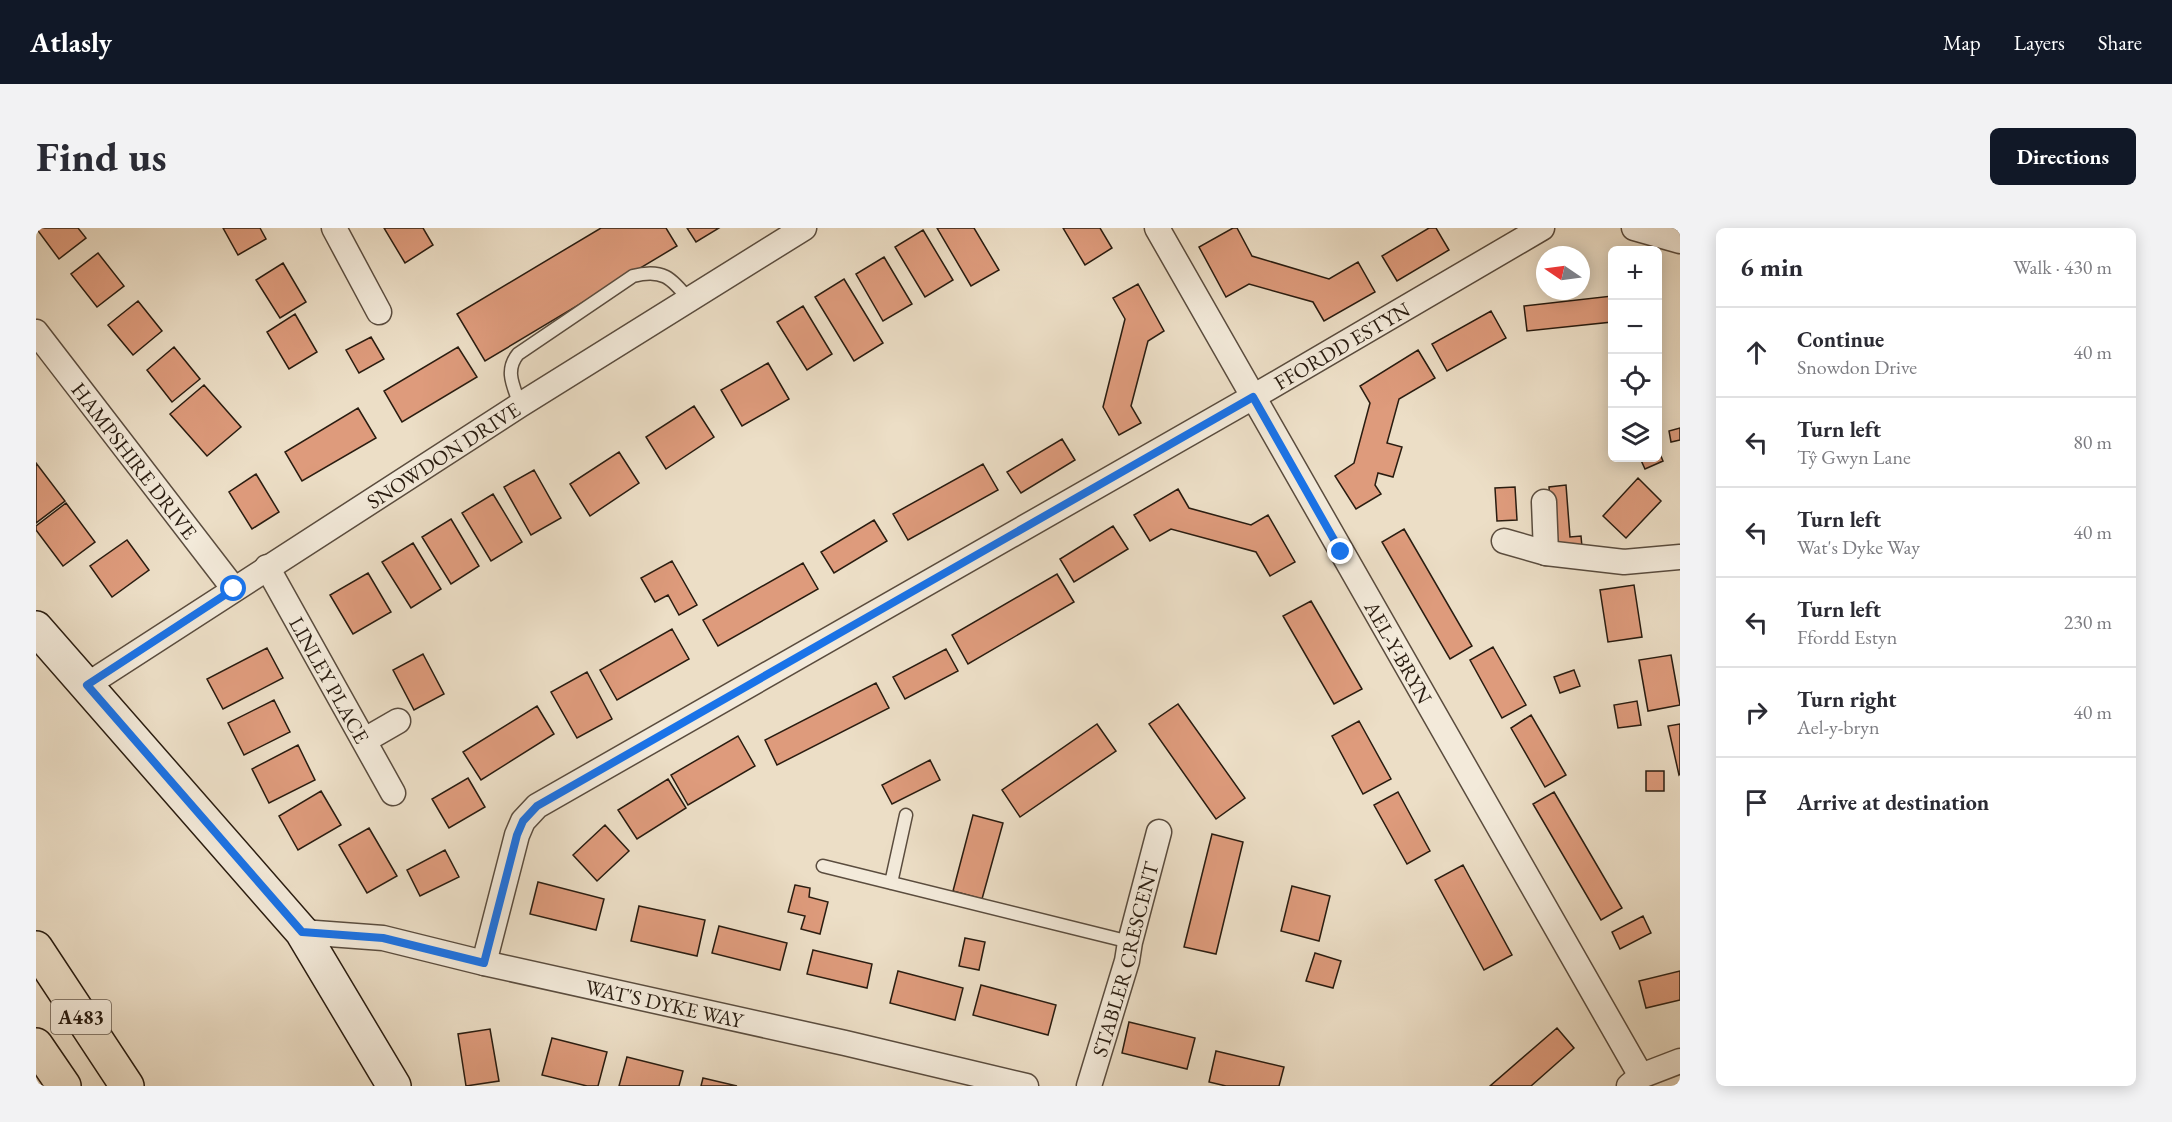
<!DOCTYPE html>
<meta charset="utf-8">
<style>
body{margin:0;font-family:"EB Garamond",serif;background:#f2f2f3;color:#2b2b33}
.controls{position:absolute;right:18px;top:18px;display:grid;overflow:hidden;border-radius:9px;box-shadow:0 3px 15px #0003}
.controls button{width:54px;height:54px;display:grid;place-items:center;padding:0;border:0;border-bottom:2px solid #e1e1e2;background:#fff;color:#2b2b33;font:30px sans-serif}
.compass{position:absolute;left:1500px;top:18px;width:54px;height:54px;border-radius:50%;background:#fff;box-shadow:0 3px 15px #0003;rotate:283deg}
.stop{position:absolute;width:18px;height:18px;margin:-14px;border:4px solid #1a73e8;border-radius:50%;background:#fff}
.stop.end{background:#1a73e8;border-color:#fff;box-shadow:0 2px 6px #0008}
.list{margin:0;padding:0;list-style:none}
h2{display:flex;justify-content:space-between;align-items:center;height:78px;margin:0;padding:0 24px;font-size:26px}
h2 small{font-size:20px;font-weight:400;color:#7c7c81}
.list li{display:grid;grid-template-columns:39px 1fr auto;gap:18px;align-items:center;box-sizing:border-box;height:90px;padding:0 24px;border-top:2px solid #e1e1e2}
.list b{display:block;font-size:22px;white-space:nowrap}
.list p{margin:0;font-size:20px;white-space:nowrap;color:#7c7c81}
.list em{font-size:20px;font-style:normal;color:#7c7c81}
.icon{flex:none;width:33px;height:33px;fill:none;stroke:currentColor;stroke-width:2;stroke-linecap:round;stroke-linejoin:round}
.map{position:relative;flex:none;width:1644px;height:858px;overflow:hidden;border-radius:9px}
header{display:flex;align-items:center;gap:36px;box-sizing:border-box;height:84px;padding:0 30px;background:#111827;color:#fff}
header strong{font-size:28px}
nav{display:flex;gap:33px;margin-inline-start:auto;font-size:21px}
.intro{display:flex;align-items:center;justify-content:space-between;box-sizing:border-box;height:144px;padding:0 36px}
h1{margin:0;font-size:42px}
.button{padding:15px 27px;border-radius:9px;background:#111827;color:#fff;font-size:21px;font-weight:700}
main{display:flex;gap:36px;padding:0 36px}
aside{flex:1;background:#fff;border-radius:9px;box-shadow:0 3px 15px #0003}
.map>svg:first-child{display:block}
.building{fill:#de9b7c;stroke:#291c10;stroke-width:1.5}
.lines{fill:none;stroke-linecap:round;stroke-linejoin:round}
.lane-casing{stroke:#5a4c3e;stroke-width:15}
.street-casing{stroke:#5a4c3e;stroke-width:27}
.secondary-casing{stroke:#291c10;stroke-width:36}
.highway-casing{stroke:#291c10;stroke-width:36}
.lane{stroke:#f3eada;stroke-width:12}
.street{stroke:#f3eada;stroke-width:24}
.secondary{stroke:#f3eada;stroke-width:33}
.highway{stroke:#ecdec6;stroke-width:33}
.route{stroke:#1a73e8;stroke-width:8}
.labels{text-anchor:middle;dominant-baseline:central;stroke-width:4.5;stroke-linejoin:round;paint-order:stroke}
.shield{fill:#f3eada;stroke:#665a4d;stroke-width:1.5}
.shield-label{font-size:20px;font-weight:bold;fill:#291c10}
.street-label{font-size:21px;fill:#291c10;stroke:#f3eada}
</style>
<header>
<strong>Atlasly</strong>
<nav><a>Map</a><a>Layers</a><a>Share</a></nav>
</header>
<div class="intro"><h1>Find us</h1><a class="button">Directions</a></div>
<main>
<div class="map">
<svg width="1644" height="858" viewBox="0 0 1644 858">
<rect width="100%" height="100%" fill="#ecdec6"/>
<filter id="stains"><feTurbulence type="fractalNoise" baseFrequency=".00333" numOctaves="4"/><feColorMatrix values="0 0 0 0 .2 0 0 0 0 .09 0 0 0 0 .02 0 0 0 .5 -.17"/></filter>
<radialGradient id="worn" r=".72"><stop offset=".6" stop-color="#630" stop-opacity="0"/><stop offset="1" stop-color="#630" stop-opacity=".3"/></radialGradient>
<path class="building" d="M0 0H42L50 10 23 31Z
M187 0H224L230 11 202 27Z
M348 0H387L397 17 369 35Z
M565 0H630L641 18 449 133 421 86Z
M651 0H683L660 14Z
M901 0H938L963 42 935 58Z
M1027 0H1064L1076 20 1049 37Z
M1197 0H1201L1216 28 1293 51 1322 34 1339 64 1288 93 1277 74 1213 56 1190 69 1163 19Z
M1393 0H1400L1413 22 1361 53 1346 28Z
M887 2 917 52 889 69 859 19Z
M62 25 88 58 61 79 35 46Z
M848 29 876 76 847 93 820 46Z
M247 35 270 74 244 90 220 52Z
M808 51 847 115 818 133 779 69Z
M1102 56 1128 103 1112 113 1095 178 1105 195 1083 207 1067 179 1089 91 1077 70Z
M1576 68V94L1491 103 1488 78Z
M102 73 126 103 97 127 72 97Z
M767 78 796 126 771 142 741 94Z
M1455 83 1470 110 1411 143 1396 116Z
M259 86 281 124 253 141 231 104Z
M335 109 348 131 323 145 310 122Z
M138 119 164 151 136 174 111 142Z
M422 119 441 149 366 194 348 163Z
M1382 122 1399 150 1363 171 1351 215 1366 219 1357 249 1342 245 1339 257 1345 266 1320 281 1299 248 1318 235 1334 175 1324 158Z
M732 135 753 171 706 198 685 162Z
M168 157 205 199 171 228 134 186Z
M658 178 678 209 630 241 610 209Z
M322 180 340 210 266 253 249 224Z
M1644 200V212L1635 214 1633 203Z
M1026 211 1039 232 985 265 971 244Z
M1622 221 1627 233 1609 241 1604 230H1622Z
M583 224 603 255 554 288 534 256Z
M0 235 29 273 0 295Z
M947 236 962 262 872 312 857 286Z
M498 242 525 290 495 307 468 259Z
M220 246 243 284 216 301 193 264Z
M1602 250 1625 273 1590 310 1567 288Z
M1530 257 1534 309 1545 308 1546 319 1517 321 1513 259Z
M1479 259 1481 292 1461 293 1459 260Z
M1142 261 1153 280 1215 297 1232 287 1259 334 1234 348 1220 324 1135 301 1114 313 1098 287Z
M457 266 486 314 455 333 426 285Z
M30 275 59 314 27 338 0 302V298Z
M415 291 443 338 415 356 386 309Z
M838 292 851 313 798 345 785 324Z
M1077 298 1092 321 1038 354 1024 331Z
M1368 301 1436 418 1414 431 1346 314Z
M91 312 113 342 76 369 54 338Z
M377 315 405 361 375 380 346 334Z
M636 333 661 377 643 387 632 367 619 374 605 350Z
M767 335 782 361 682 418 667 392Z
M332 345 355 384 317 406 294 367Z
M1021 346 1038 374 932 436 916 407Z
M1598 357 1606 409 1572 414 1564 362Z
M1275 373 1326 461 1298 476 1247 388Z
M636 401 653 431 581 472 564 442Z
M1457 419 1490 477 1466 490 1434 432Z
M231 420 247 450 187 481 171 451Z
M910 421 922 443 869 471 857 449Z
M387 426 408 466 378 482 357 442Z
M1635 427 1644 477 1612 483 1603 432Z
M1538 442 1544 458 1524 465 1518 449Z
M551 444 576 491 541 510 515 464Z
M840 455 853 480 741 537 729 512Z
M238 472 254 504 208 527 192 495Z
M1601 473 1605 497 1582 500 1578 477Z
M1142 476 1209 570 1180 591 1113 496Z
M501 478 518 506 445 552 427 524Z
M1495 487 1530 547 1509 559 1475 500Z
M1323 493 1355 551 1327 566 1296 508Z
M1061 496 1080 523 984 589 966 562Z
M1644 496V546L1643 547 1632 498Z
M702 508 719 538 652 577 635 547Z
M262 517 279 552 233 575 216 541Z
M894 532 904 552 856 576 846 557Z
M1610 543H1628V563H1610Z
M432 550 449 579 413 600 396 571Z
M632 551 650 580 601 611 582 582Z
M285 563 305 597 262 622 243 588Z
M1362 564 1394 623 1371 636 1338 577Z
M1518 564 1586 680 1565 692 1497 576Z
M937 587 967 595 946 671 917 663Z
M569 597 593 623 561 653 537 627Z
M333 600 361 648 331 665 303 617Z
M1176 606 1207 614 1180 726 1148 719Z
M409 622 423 649 384 668 371 642Z
M1427 637 1476 727 1448 742 1399 652Z
M502 654 568 671 560 702 494 686Z
M759 657 774 660 773 669 792 674 784 706 765 701 769 688 752 684Z
M1256 658 1294 668 1283 713 1245 703Z
M603 678 669 692 661 728 595 713Z
M1607 688 1615 705 1584 721 1576 704Z
M683 698 751 715 744 742 676 725Z
M929 710 949 714 943 742 923 738Z
M777 722 836 736 831 760 771 746Z
M1279 725 1305 733 1297 760 1270 753Z
M862 743 927 760 919 792 854 775Z
M1644 743V772L1610 780 1603 753Z
M945 757 1020 777 1012 807 937 787Z
M1093 794 1159 810 1151 841 1086 825Z
M1521 800 1538 820 1495 858H1454Z
M454 801 463 853 430 858 422 806Z
M516 810 571 824 562 858H551L506 847Z
M1180 823 1248 839 1243 858H1190L1173 854Z
M591 829 647 843 643 858H583Z
M667 850 701 858H665Z"/>
<g class="lines">
<defs>
<path id="lane" d="M484 177C478 159 468 143 482 126L597 48C626 40 636 50 653 72
M787 638 1094 714
M855 655 870 587"/>
<g id="street">
<path d="M298 0 343 84"/>
<path id="s1" d="M1121 0 1605 848"/>
<path d="M1598 0 1644 13"/>
<path id="s2" d="M0 104 198 361"/>
<path d="M1508 274 1510 325"/>
<path d="M1468 313 1510 325 1588 334 1644 329"/>
<path id="s3" d="M231 339 357 565"/>
<path id="s4" d="M51 457 484 177 768 0"/>
<path d="M329 512 362 493"/>
<path id="s5" d="M266 704 347 710 448 735 809 815 990 858"/>
<path id="s6" d="M448 735 481 607 487 593 501 578 1217 169 1506 0"/>
<path id="s7" d="M1053 858 1091 733 1094 714 1123 604"/>
<path d="M1593 858 1605 848 1644 833"/>
</g>
<path id="secondary" d="M0 400 266 704 358 858"/>
<path id="highway" d="M0 720 91 858
M0 817 28 858"/>
</defs>
<use href="#lane" class="lane-casing"/>
<use href="#street" class="street-casing"/>
<use href="#secondary" class="secondary-casing"/>
<use href="#highway" class="highway-casing"/>
<use href="#lane" class="lane"/>
<use href="#street" class="street"/>
<use href="#secondary" class="secondary"/>
<use href="#highway" class="highway"/>
</g>
<g class="lines">
<path class="route" d="M198 361 51 457 266 704 347 710 448 735 481 607 487 593 501 578 1217 169 1305 324"/>
</g>
<g class="labels">
<rect class="shield" x="15" y="772" width="60" height="34" rx="4.5"/>
<g class="shield-label">
<text x="45" y="789">A483</text>
</g>
<g class="street-label">
<text stroke="none"><textPath href="#s6" startOffset="1095">FFORDD ESTYN</textPath></text>
<text stroke="none"><textPath href="#s4" startOffset="424">SNOWDON DRIVE</textPath></text>
<text stroke="none"><textPath href="#s2" startOffset="162">HAMPSHIRE DRIVE</textPath></text>
<text stroke="none"><textPath href="#s1" startOffset="488">AEL-Y-BRYN</textPath></text>
<text stroke="none"><textPath href="#s3" startOffset="129">LINLEY PLACE</textPath></text>
<text stroke="none"><textPath href="#s7" startOffset="132">STABLER CRESCENT</textPath></text>
<text stroke="none"><textPath href="#s5" startOffset="370">WAT'S DYKE WAY</textPath></text>
</g>
</g>
<rect width="100%" height="100%" filter="url(#stains)"/>
<rect width="100%" height="100%" fill="url(#worn)"/>
</svg>
<div class="controls">
<button>+</button>
<button>−</button>
<button><svg class="icon" aria-label="locate" viewBox="0 0 24 24"><circle cx="12" cy="12" r="6"/><path d="M12 2v4M12 18v4M2 12h4M18 12h4"/></svg></button>
<button><svg class="icon" aria-label="layers" viewBox="0 0 24 24"><path d="M12 4l9 5-9 5-9-5zM3 14l9 5 9-5"/></svg></button>
</div>
<svg class="compass" viewBox="-18 -18 36 36"><path d="M0-13l5 13h-10z" fill="#e53935"/><path d="M0 13l5-13h-10z" fill="#7c7c81"/></svg>
<div class="stop" style="left:198px;top:361px"></div>
<div class="stop end" style="left:1305px;top:324px"></div>
</div>
<aside>
<h2>6 min<small>Walk · 430 m</small></h2>
<ul class="list">
<li><svg class="icon" aria-label="ahead" viewBox="0 0 24 24"><path d="M12 20V5M6 11l6-6 6 6"/></svg><div><b>Continue</b><p>Snowdon Drive</p></div><em>40 m</em></li>
<li><svg class="icon" aria-label="left" viewBox="0 0 24 24"><path d="M17 20v-9H6M10 6l-5 5 5 5"/></svg><div><b>Turn left</b><p>Tŷ Gwyn Lane</p></div><em>80 m</em></li>
<li><svg class="icon" aria-label="left" viewBox="0 0 24 24"><path d="M17 20v-9H6M10 6l-5 5 5 5"/></svg><div><b>Turn left</b><p>Wat's Dyke Way</p></div><em>40 m</em></li>
<li><svg class="icon" aria-label="left" viewBox="0 0 24 24"><path d="M17 20v-9H6M10 6l-5 5 5 5"/></svg><div><b>Turn left</b><p>Ffordd Estyn</p></div><em>230 m</em></li>
<li><svg class="icon" aria-label="right" viewBox="0 0 24 24"><path d="M7 20v-9h11M14 6l5 5-5 5"/></svg><div><b>Turn right</b><p>Ael-y-bryn</p></div><em>40 m</em></li>
<li><svg class="icon" aria-label="arrive" viewBox="0 0 24 24"><path d="M6 21V4h12l-3 4 3 4H6"/></svg><div><b>Arrive at destination</b></div></li>
</ul>
</aside>
</main>
